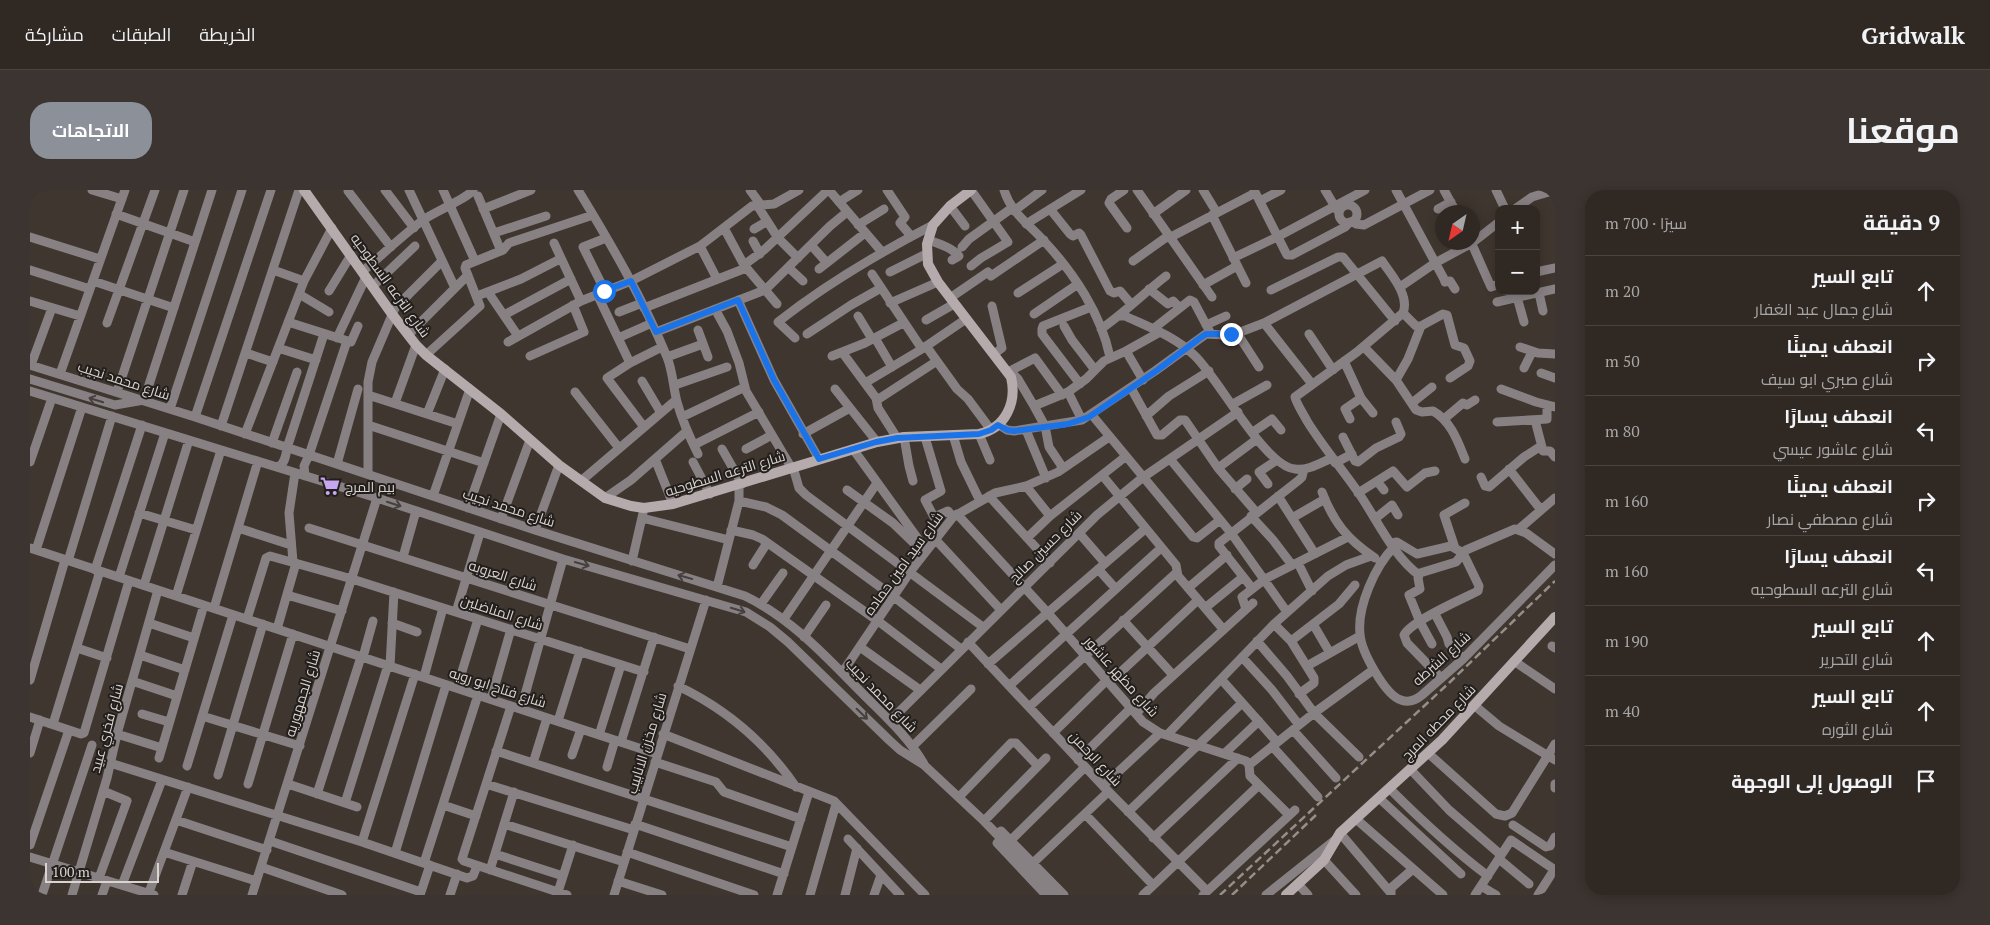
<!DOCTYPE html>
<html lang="ar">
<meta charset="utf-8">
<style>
body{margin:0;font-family:"PT Serif",Cairo,serif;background:#3b3430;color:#f1f3f6;direction:rtl}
.controls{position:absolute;right:15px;top:15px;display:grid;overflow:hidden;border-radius:10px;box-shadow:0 2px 12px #0003}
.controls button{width:45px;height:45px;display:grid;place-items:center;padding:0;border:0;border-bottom:1px solid #4a4441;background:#2f2823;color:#f1f3f6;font:25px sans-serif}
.compass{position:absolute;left:1405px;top:15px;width:45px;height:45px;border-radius:50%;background:#2f2823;box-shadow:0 2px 12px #0003;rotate:214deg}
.scale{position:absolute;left:15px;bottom:12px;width:114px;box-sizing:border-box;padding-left:5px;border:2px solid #dad4d0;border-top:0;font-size:14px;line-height:18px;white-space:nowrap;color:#dad4d0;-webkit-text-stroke:4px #221e1b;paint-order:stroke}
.stop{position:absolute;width:15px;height:15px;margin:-11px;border:4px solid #1a73e8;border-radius:50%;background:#fff}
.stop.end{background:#1a73e8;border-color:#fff;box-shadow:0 1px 5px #0008}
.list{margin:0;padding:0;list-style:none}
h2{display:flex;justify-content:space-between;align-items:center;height:65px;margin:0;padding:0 20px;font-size:21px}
h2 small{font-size:16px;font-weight:400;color:#a7a6a6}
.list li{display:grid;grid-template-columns:32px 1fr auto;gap:15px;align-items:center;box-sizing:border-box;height:70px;padding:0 20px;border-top:1px solid #4a4441}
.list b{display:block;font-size:19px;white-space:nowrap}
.list p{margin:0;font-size:16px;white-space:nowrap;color:#a7a6a6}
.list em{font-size:16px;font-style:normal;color:#a7a6a6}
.icon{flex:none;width:28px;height:28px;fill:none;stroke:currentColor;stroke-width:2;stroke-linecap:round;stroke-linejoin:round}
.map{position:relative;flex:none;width:1525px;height:705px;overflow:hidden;direction:ltr;border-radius:20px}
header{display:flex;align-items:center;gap:30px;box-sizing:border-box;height:70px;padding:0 25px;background:#2f2823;border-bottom:1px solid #4a4441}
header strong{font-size:24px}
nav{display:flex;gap:28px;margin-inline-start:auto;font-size:18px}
.intro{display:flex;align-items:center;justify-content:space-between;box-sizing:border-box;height:120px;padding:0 30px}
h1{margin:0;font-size:35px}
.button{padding:12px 22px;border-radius:20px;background:#8c9099;color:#fff;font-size:18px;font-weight:700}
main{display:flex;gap:30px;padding:0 30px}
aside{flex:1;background:#2f2823;border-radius:20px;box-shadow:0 2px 12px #0003}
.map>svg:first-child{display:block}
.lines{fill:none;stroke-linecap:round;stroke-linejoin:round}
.street{stroke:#888183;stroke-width:9}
.secondary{stroke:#b5abad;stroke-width:10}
.rail{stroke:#958e89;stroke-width:2.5;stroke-dasharray:8 4;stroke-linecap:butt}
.oneway{stroke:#46413f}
.route{stroke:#1a73e8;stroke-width:6}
.labels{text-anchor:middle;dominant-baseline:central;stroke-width:4;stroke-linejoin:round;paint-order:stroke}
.street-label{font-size:14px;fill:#dad4d0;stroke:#221e1b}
.poi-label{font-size:14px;fill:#dad4d0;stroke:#221e1b;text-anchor:start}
</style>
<header>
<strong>Gridwalk</strong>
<nav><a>الخريطة</a><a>الطبقات</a><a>مشاركة</a></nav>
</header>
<div class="intro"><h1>موقعنا</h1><a class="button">الاتجاهات</a></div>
<main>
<aside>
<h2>9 دقيقة<small>سيرًا · 700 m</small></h2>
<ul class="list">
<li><svg class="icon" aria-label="ahead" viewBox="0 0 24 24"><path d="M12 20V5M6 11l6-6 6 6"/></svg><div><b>تابع السير</b><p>شارع جمال عبد الغفار</p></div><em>20 m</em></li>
<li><svg class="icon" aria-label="right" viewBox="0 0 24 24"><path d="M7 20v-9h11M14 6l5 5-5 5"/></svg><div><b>انعطف يمينًا</b><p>شارع صبري ابو سيف</p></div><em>50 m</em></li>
<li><svg class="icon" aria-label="left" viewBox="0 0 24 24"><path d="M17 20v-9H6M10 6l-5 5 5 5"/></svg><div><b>انعطف يسارًا</b><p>شارع عاشور عيسي</p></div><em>80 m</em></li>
<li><svg class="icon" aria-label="right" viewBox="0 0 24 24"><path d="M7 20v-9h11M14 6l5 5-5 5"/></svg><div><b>انعطف يمينًا</b><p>شارع مصطفي نصار</p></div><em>160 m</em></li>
<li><svg class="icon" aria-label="left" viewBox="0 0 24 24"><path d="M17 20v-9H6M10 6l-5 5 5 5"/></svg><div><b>انعطف يسارًا</b><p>شارع الترعه السطوحيه</p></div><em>160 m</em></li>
<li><svg class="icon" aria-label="ahead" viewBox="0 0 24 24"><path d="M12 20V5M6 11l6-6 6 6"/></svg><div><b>تابع السير</b><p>شارع التحرير</p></div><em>190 m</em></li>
<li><svg class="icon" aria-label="ahead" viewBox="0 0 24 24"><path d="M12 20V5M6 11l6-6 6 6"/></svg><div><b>تابع السير</b><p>شارع الثوره</p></div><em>40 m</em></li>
<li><svg class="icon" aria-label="arrive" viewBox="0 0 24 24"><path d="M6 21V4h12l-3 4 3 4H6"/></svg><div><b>الوصول إلى الوجهة</b></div></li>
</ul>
</aside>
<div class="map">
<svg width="1525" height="705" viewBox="0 0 1525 705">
<rect width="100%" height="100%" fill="#3f362f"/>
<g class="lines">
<path class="street" d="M62 0 92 9
M355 0 384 38
M379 0 425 98
M413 0 445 71
M548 0C581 54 613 109 637 167 643 182 643 197 647 212 652 230 660 248 668 264
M720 0 731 15
M799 0 852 62
M857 0 875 27 870 33 881 46
M941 0 978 52 951 68 941 76
M974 0C981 23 999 34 1014 51 1044 83 1071 124 1080 167
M1094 0 1081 9 1079 13 1097 38
M1107 0 1182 107
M1173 0 1187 23
M1224 0 1257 65H1262L1315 37 1320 32
M1295 0 1307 20
M1366 0 1414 89 1415 92 1420 91 1425 99
M1414 0 1426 22
M1466 0 1475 19
M318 1 361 57
M448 6 471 61
M1230 11 1251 0
M809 12 828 0
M727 15 748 48 768 68
M1309 24a9 9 0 1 1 18 0a9 9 0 1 1-18 0Z
M920 16 935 36
M453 19 501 0
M1020 19 1040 44 1043 46 1049 43 1051 45 1080 101 1084 103 1090 101 1101 114
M1408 19 1421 12
M1485 19 1502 7 1525 0
M984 21 1012 0
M86 24 165 52
M1123 24 1156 0
M1182 25 1216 93
M1323 31 1326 34 1334 35 1400 0
M996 34 1051 0
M828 35 854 19
M694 38 714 75 747 114
M724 39 736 32
M464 43 516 26
M0 47 70 69
M1139 48 1225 3
M898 50C909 54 921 57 929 66L922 70
M723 51 730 64
M1441 52 1461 97 1469 94
M524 53 551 111
M781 55 797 73
M670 56 687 89
M932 57 939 49 982 18
M1203 68 1247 47 1335 0
M1103 71 1138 46
M714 75 734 60 798 0
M759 78 773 91
M789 79 835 43
M0 80 60 99
M243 80 274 91
M333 81C353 64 372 46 393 30 404 22 438 8 443 0
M860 82 896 64
M1506 82 1525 78
M842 84 892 159
M63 91 144 118
M1173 95 1207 76
M343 96 385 56
M1370 97 1405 73 1442 53 1469 32
M1119 99 1138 114 1143 111 1149 117
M1241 100 1308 67H1313L1365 131
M299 101 321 65
M575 101 553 57 576 48
M458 102 488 146
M988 103 1033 74
M1509 103 1513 121
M269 104 299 122
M567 104 600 173
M447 106 491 89 530 69
M1487 107 1494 132
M920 108 958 82 961 86 1014 50
M708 110 744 190 789 269
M0 111 50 126
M1467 112 1525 99
M860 113 908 92
M962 116 972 158 964 164
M614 118 716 78
M685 119 697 141 709 173 716 201 761 277
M589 122 612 113
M1373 123 1327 162 1265 207C1267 215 1273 223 1277 231 1293 257 1313 280 1330 305 1347 330 1364 367 1389 385
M1373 123 1386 136H1391L1413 124 1417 125 1425 155 1434 158 1440 171 1438 176 1420 188
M1004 124 1048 94
M474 125 541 89
M828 126 842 149
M1090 126H1095C1119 137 1146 147 1165 166 1189 189 1235 277 1265 279 1278 281 1290 273 1302 268
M896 130 924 114
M258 132 321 152 328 136
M77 133 125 0
M1234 133 1282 194
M1176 135 1196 126
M1034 136 1042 150 1065 180
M1071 139C1094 123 1114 103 1136 86
M1123 139 1160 110 1164 112 1181 144
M668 140 678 167
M626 142 735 100 800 36 817 22
M1207 143 1229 177
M777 144 821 115 851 98
M1279 144 1303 180
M378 145 438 85
M307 148 336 87
M588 148 622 133
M765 148 748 132C796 94 849 63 903 35
M845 148 862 177
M478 152 551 111 601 91 670 56 722 16 744 14 769 0
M896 156 927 199 938 209 961 240
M1334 157 1366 190 1386 220 1392 222 1403 221C1421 231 1428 252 1435 269
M1490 157 1508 163 1525 164
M248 158 286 170
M1096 161 1113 190
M812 162 846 208 848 218 867 248
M216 163 243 172
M396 165 450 116 435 78 436 75 473 60 479 53 563 25
M500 166 554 142 543 115
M802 166 835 153 873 133
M637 167 673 154
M1314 171 1331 208 1343 223
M0 175 165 227 505 340 715 406C763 429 799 470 836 507 857 528 879 548 894 574
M1 175 22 118
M1494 178 1502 162
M980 181 988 189 1004 216 1015 236 1019 257 1033 278
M978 182 1005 168 1032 205
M1511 183 1525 188
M30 184 95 0
M0 189 85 215 114 210 182 0
M1366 190 1378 169 1391 136
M612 191 631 223
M835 193 892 159 936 129
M1050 194 1012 144V139L1013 136 1061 117
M645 195 697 177
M1101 198 1127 245H1132L1150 230H1155L1188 278 1226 322
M805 199 847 252
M1471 199 1506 212 1525 217
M0 201 347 308 533 369 716 422 740 437 758 452 859 550 870 560 894 575 954 631 1026 705
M87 202 154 0
M545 202 589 258
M1038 202 1052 230
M338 205 428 234
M847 210 907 171
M365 213 386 155
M1382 213 1402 197
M1203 214 1237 195
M1004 216 1038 202 1056 189 1074 171 1096 161 1130 142
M140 219 212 0
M397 224 415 179
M1062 225 1163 347 1167 348 1190 330
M1116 226 1139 206 1179 181
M165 227 241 0
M652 227 715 197
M1320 229 1315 219 1331 208
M1414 229 1433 213 1437 215 1445 210
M1505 230 1513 261H1520L1525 267
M1467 232 1517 229V215
M338 235 454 273
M969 235 977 240 984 241 1052 230 1125 181 1176 144 1194 145 1213 141 1234 133 1352 71C1361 85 1380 105 1373 123
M191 236 269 0
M614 237 577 188 600 173 632 157
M996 240 1016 288
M1223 242 1242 229 1251 240
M215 244 274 91 302 38
M773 244 820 218
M949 244 960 270
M923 245 931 272 950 311
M874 247 879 276 883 291
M895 247 911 301 895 310 904 327 918 321 923 327
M1313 247 1325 271 1328 272 1346 258 1369 247 1371 244 1366 232
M242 253 267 182
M664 255 729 222
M692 259 712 294
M716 259 742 245
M823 259 896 360
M625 269 643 314
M1140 269 1201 343 1257 422
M0 272 22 208
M663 272 680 304
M1305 273 1322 264
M307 274 328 199
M248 277C255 274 256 265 257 258L294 144
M763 277 769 298 776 305 953 437
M1188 278 1227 249
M1479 279 1511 320
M338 284V192L342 172 365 118 412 71
M1072 285 1146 375 1148 386 1193 439
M275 286 274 276 279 265 317 151
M1451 287 1455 296 1459 297 1494 267 1511 256
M551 291 646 210
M1347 291 1354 300
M1238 294 1229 282 1247 270
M996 296 1020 326
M1205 299 1217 289
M817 300 863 333 892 361
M1292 302C1304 333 1317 349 1345 368
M1328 303 1363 281 1377 297 1395 283 1405 281
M403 306 440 199
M959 306 1020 373
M1248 306 1285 364
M575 308 601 290 657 241
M709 311 736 317 752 325 864 407 931 459
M438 318 471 224
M109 323 166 340
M927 324 1017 422 1113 532 1130 543 1216 571 1219 575 1220 586 1259 625
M1221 326 1243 350 1262 375
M612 328 699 350
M1262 328 1295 309
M1346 328 1362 315 1368 325
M471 329 500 250
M208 338 261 355
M279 338 660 459
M1489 339 1525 308
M505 340 529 275
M701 340 723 345 732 349 848 431 911 479
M1049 343 1075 373
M997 348 1020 326 1095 267
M905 349 970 419
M1362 353 1367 352 1387 364 1421 356 1433 363
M1364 357C1345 376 1327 417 1330 444 1331 461 1355 505 1371 510 1379 513 1386 510 1392 505L1433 469 1525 375
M0 358 627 564
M1425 358 1414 325 1435 313
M6 360 52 217
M373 367 386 321
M38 371 82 226
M602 371 613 323
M263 372 259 323 265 283
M1268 373 1282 401
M723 375 737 353
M1068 379 1086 399
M65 380 112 235
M89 387 135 243
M114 395 159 250
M687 397 709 311V295
M1158 398 1197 365
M1222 398 1189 356V353L1269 290 1272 287 1274 279
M257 405 312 421
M146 406 191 260
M731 414 753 383
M184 418 228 271
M1175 418 1213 387
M1216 419 1212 407 1235 389 1318 347
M426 422 450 343
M1405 424 1417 447 1419 454 1433 469
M217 429 236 368 240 366 322 389 614 482
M754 429 847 293
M1093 430 1143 485
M119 433 164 448
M362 433 387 442
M1244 434 1261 451 1284 488V493L1269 504
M1283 434 1300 463
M247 439 266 373
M774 447 796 415
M1227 451 1257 486 1284 523 1329 567
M1261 451 1309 414 1325 395
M938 452 1073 596 1177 701
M1402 454 1390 432 1379 405 1390 399 1388 388 1390 383 1426 372 1436 360 1485 339 1496 343 1525 364
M1522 456 1525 458
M830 457 890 500
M47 458 77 468
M110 465 155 480
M333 467 343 431
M1212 467 1242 500 1269 535
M1484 471 1525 499
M958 474 1115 339
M360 476 364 402
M1277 476 1330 446
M812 483 880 382 923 327 965 303 996 296 1028 282 1079 247
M394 487 413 418
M1411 488 1377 453 1374 445C1381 431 1432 409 1448 401L1449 396 1433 363
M1191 489 1247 552
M0 490 35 370
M102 491 147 506
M1079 493 1168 410
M648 496C696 519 736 553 766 597
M979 496 1131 358
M427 498 448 429
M461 509 481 439
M1444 515 1469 536 1525 570
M481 516 432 669 434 671 537 705
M999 517 1146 383
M491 519 533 369
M112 524 139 532
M1106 524 1124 503 1223 413
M172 526 270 556
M0 527 51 544 54 543 99 391
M528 531 550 461
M860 531 1067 325 1112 288 1208 222
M23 534 70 381
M1263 540 1306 588
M1023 543 1077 490
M87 544 132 558
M633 544 804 611 895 705
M569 545 591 475
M1137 545 1244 434 1298 386 1316 375 1341 366
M591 552 624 447
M883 556 941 499
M1242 556 1288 607
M466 561 762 657
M0 563 10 530
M1398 563 1466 624 1475 626 1482 623 1525 554
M1194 564 1229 531
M542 565 551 539
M129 568 174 415
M1048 570 1101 518
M625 572 686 592 694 602 771 629
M80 573 332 652 437 688 443 686 447 676
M503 573 517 528
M1219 575 1284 523 1343 480
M157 576 203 425
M577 577 585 550
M1381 580 1419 620 1471 665
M188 585 233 434
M218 594 263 444
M258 594 327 617
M456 594 604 640
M1525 594V598
M1073 596 1130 543
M1360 599C1391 630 1422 659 1458 686
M287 604 331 467
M929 607 981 553H986L1008 576
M1349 608 1431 684
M315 613 358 475
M413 615 446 626
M1098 622 1212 513
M1055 624 1123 695
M1326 629 1413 705
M146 630 237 660
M954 631 1016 568
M474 634 594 672
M605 634 754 684
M1483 635 1516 657 1520 656 1525 647
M971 641 1034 705
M1310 643 1360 702
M1123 648 1208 568
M818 649 870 705
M981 650 1055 577
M240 651 391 702
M332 652 385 484
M967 653 1016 705
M0 655 39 540
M134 662 226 691
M597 662 724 705
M365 663 416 495
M465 664 533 686
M0 667 124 705
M1469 669 1499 694
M1294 670 1326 705
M394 673 448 505
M1003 673 1078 602
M231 677 312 705
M460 680 484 602
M69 688 97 611 73 601
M588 691 632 705
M92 695 132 590
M1269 695 1278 705
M1451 696 1466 705
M528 702 543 655
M12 705 62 555
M42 705 77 588 87 544 128 400
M72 705 77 691
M118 705 158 597
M152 705 163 671
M222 705 347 308
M390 705 400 675
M420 705 427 684
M584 705 676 410
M747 705 779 602
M780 705 806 614
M815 705 827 658
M844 705 851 685
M1113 705 1229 595
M1173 705 1265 620
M1236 705 1305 650
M1361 705V698L1383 679
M1445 705 1481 650 1525 680
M1508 705 1524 680"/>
<path class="secondary" d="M274 0 362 124 386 155 396 165 471 224 529 275 575 308 601 316 614 318 643 314 847 252 874 247 949 244C976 238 987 212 981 187L908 92 898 74 897 54 903 35 920 16 941 0
M1256 705 1294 670 1310 643 1412 550 1525 427"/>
<path class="rail" d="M1190 705 1420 492 1525 391
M1202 705 1287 624"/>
</g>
<defs><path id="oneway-shaft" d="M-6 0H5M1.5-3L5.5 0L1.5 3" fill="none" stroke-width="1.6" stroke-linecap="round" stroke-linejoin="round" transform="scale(1.25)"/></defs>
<g class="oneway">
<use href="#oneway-shaft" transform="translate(66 210) rotate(-163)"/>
<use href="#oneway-shaft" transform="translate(364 314) rotate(18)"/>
<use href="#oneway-shaft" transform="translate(552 374) rotate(16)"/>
<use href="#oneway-shaft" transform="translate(655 387) rotate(-164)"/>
<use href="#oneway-shaft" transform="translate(708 420) rotate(17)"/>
<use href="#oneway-shaft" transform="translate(832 524) rotate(44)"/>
</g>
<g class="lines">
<path class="route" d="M574 101 601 91 626 142 708 110 744 190 789 269 846 252 867 248 949 244 961 240 968 235 977 240 984 241 1038 234 1059 227 1126 181 1170 148 1176 144H1201"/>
</g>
<defs>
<symbol id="supermarket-bare" viewBox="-9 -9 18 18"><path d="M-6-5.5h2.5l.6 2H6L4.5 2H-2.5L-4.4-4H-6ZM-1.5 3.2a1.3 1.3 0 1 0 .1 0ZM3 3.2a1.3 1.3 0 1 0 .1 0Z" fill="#c6a6f0" stroke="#221e1b" stroke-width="2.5" paint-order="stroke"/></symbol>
</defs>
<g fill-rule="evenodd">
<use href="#supermarket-bare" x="286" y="282" width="28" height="28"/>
</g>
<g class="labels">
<g class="street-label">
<text transform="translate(361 95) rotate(54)">شارع الترعه السطوحيه</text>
<text transform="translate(94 190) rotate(18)">شارع محمد نجيب</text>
<text transform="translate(695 283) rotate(-17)">شارع الترعه السطوحيه</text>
<text transform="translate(479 317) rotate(18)">شارع محمد نجيب</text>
<text transform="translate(1015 356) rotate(-45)">شارع حسين صالح</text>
<text transform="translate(873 373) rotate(-54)">شارع سيد امين حماده</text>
<text transform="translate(473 385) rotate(18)">شارع العروبه</text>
<text transform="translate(472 422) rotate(18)">شارع المناضلين</text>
<text transform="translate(1411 468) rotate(-42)">شارع الشرطه</text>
<text transform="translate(1092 486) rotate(48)">شارع مظهر عاشور</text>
<text transform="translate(468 497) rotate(18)">شارع فتاح ابو رويه</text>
<text transform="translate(272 503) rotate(-73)">شارع الجمهوريه</text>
<text transform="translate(852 505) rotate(46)">شارع محمد نجيب</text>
<text transform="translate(1408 532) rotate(-46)">شارع محطه المرج</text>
<text transform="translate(76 538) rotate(-75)">شارع فخري عبيد</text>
<text transform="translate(616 553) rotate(-73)">شارع مخزن الانابيب</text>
<text transform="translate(1066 568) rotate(47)">شارع الرحمن</text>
</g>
<g class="poi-label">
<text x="315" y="296">بيم المرج</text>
</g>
</g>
</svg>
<div class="controls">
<button>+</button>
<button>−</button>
</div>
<svg class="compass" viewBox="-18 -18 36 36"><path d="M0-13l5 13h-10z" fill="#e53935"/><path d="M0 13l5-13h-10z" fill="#a7a6a6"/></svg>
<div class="scale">100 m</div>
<div class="stop" style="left:574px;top:101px"></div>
<div class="stop end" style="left:1201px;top:144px"></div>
</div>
</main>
